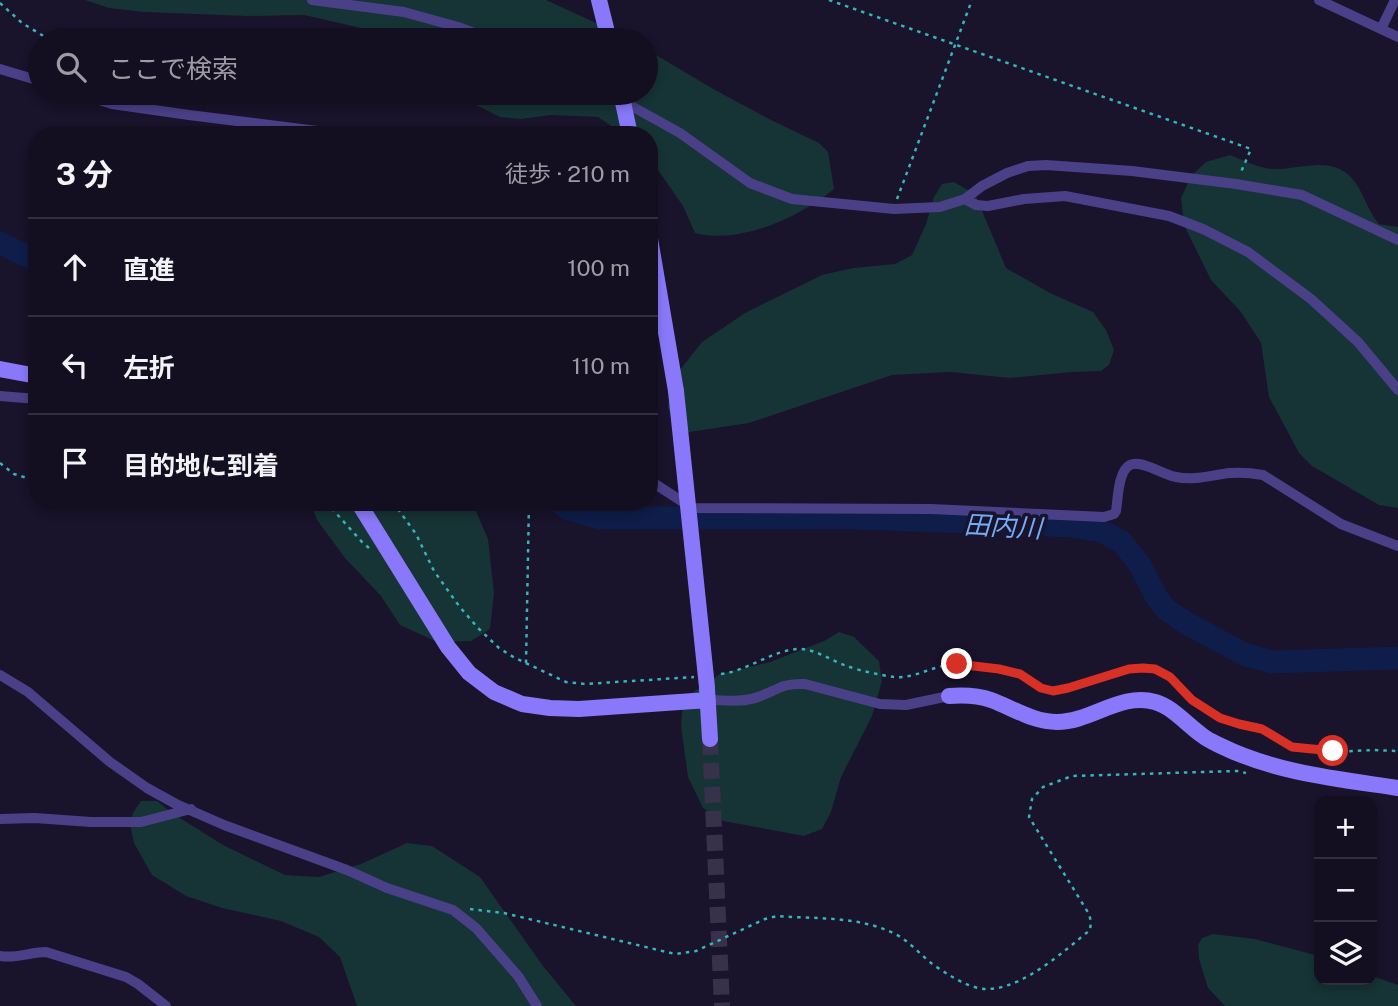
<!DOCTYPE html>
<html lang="ja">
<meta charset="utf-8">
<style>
body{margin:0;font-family:"Public Sans","Noto Sans JP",sans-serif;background:#201c2d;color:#f1f3f6}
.controls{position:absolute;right:21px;bottom:21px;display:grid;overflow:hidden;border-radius:14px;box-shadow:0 4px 10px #0003}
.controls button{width:63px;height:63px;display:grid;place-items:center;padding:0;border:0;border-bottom:2px solid #322e3e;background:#130e20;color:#f1f3f6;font:35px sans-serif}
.stop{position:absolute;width:21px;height:21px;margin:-16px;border:5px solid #d93025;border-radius:50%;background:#fff}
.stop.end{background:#d93025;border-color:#fff;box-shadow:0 2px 7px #0008}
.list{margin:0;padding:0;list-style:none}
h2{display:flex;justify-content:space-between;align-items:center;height:91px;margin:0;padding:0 28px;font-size:30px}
h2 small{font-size:23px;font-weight:400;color:#9d9ca5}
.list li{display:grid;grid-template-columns:46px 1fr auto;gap:21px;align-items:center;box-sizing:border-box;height:98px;padding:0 28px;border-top:2px solid #322e3e}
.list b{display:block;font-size:26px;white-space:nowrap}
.list em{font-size:23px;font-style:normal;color:#9d9ca5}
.icon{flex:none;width:38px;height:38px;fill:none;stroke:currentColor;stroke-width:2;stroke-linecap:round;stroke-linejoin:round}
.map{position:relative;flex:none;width:1398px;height:1006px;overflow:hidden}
.search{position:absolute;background:#130e20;box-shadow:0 4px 10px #0003;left:28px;top:28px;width:630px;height:77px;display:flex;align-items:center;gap:18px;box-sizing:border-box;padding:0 24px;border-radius:38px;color:#9d9ca5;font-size:26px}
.panel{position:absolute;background:#130e20;box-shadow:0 4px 10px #0003;left:28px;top:126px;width:630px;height:385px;border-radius:28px}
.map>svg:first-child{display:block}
.green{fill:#163335}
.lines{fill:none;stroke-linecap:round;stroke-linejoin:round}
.river{stroke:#0e1d49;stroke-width:23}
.secondary-tunnel{stroke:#38314b;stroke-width:16;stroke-dasharray:16 8;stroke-linecap:butt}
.path{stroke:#36b5ba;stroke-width:2.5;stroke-dasharray:3.5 5;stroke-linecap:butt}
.street{stroke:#4a4088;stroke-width:10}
.secondary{stroke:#8979fa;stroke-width:16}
.secondary-bridge{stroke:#8979fa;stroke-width:16}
.route{stroke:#d93025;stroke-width:9}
.labels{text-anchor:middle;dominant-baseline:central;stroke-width:7;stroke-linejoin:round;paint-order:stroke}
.water-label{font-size:26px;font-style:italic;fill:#71adf9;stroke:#19132b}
</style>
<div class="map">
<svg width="1398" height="1006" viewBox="0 0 1398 1006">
<rect width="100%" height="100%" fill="#19132b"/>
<path class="green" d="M85 0H546L620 34 631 40H386L361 28 304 15 247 16 144 12 109 8Z
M646 49 715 90 771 120 819 143 828 152 834 189C800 217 740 245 695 233L683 206 649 157V135H625L598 117 551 115 521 119 500 117 474 104 461 93H646Z
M1230 155C1243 160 1258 168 1272 169 1299 170 1329 155 1351 177 1363 190 1367 210 1379 224L1398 227V508L1379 505 1312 466 1299 453 1269 397 1261 343 1241 312 1211 280 1184 225 1181 198 1191 176 1206 162Z
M954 182 975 194 1006 268 1052 294 1093 312 1106 330 1114 350 1109 365 1101 371 1072 372 1010 378 951 372 892 375 749 423 683 433 674 423 668 408 671 381 702 342 745 313 822 275 853 268 895 264 912 255 926 224 934 197 942 184Z
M310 502H472L488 539 494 593 490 629 471 641 437 642 400 625 381 596 345 558 317 520Z
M839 632 854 637 879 661 882 681 872 716 841 777 831 812 822 829 804 836 723 821 703 808 688 777 681 726 683 699 720 674 770 662 824 641Z
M141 801H157L172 813 223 845 285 875 319 877 361 864 407 843 432 846 480 877 543 966 576 1006H357L340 957 319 937 281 921 222 908 186 896 152 875 134 843 130 824 133 813Z
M1213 934 1255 939 1319 956V980H1372V976L1398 985V1006H1225L1208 988 1199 959 1198 945 1202 938Z"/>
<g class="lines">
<path class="river" d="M0 243 24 255 37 258
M559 502 569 509 600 518H858L1069 526 1101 531 1122 542 1140 565 1157 598 1167 610 1186 623 1246 655 1273 662 1398 658"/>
<path class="secondary-tunnel" d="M710 739 722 1006"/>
<path class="path" d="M829 0 1251 149 1241 172
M0 3 22 23 50 40
M173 93 182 103
M897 199 972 0
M0 463 14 474 37 481
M326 502 362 542 369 548
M393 502 416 534 434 571 459 606 478 628 499 648 515 658 566 682 585 684 694 677
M526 663 529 502
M721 674C747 671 771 651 797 649 815 648 831 661 847 666 860 671 881 675 894 677 916 679 935 664 957 664 972 664 1007 668 1020 674 1033 680 1037 687 1053 691L1129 669 1143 668 1155 669 1170 677 1192 700 1206 710 1220 718 1239 724 1262 729 1292 747 1333 752 1374 750 1398 751
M470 909 504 913 675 954 696 951 765 919 777 916C815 919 858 916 893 933 909 940 921 956 935 966 949 975 962 984 978 988 1015 996 1063 952 1090 930L1091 922 1089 914 1029 817 1032 799 1043 787 1072 776 1237 771 1246 773"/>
<path class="street" d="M312 0 404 12 458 27 493 40
M1319 0 1398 37
M1381 29 1395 0
M0 69 40 81
M77 93 112 104 189 115 349 135
M608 93 680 133 750 183 792 199 894 209 940 207 965 199 982 186 1007 173 1028 166 1046 165 1132 171 1236 184 1302 195 1398 240
M965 199 976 205 988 206 1024 199 1065 196 1169 216 1203 229 1248 252 1311 299 1358 342 1398 390
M0 396 37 399
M649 480 692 508 931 509 1104 517 1114 514 1116 511C1118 499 1118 471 1130 465 1141 459 1163 475 1176 477 1194 481 1212 475 1230 473 1242 472 1252 473 1263 475L1341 524 1398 546
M0 675 28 692 110 762 147 788 176 804 224 825 347 870 387 888 453 910 476 928 518 976 537 1006
M708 700C725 700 742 703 758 697 778 690 781 683 805 684L880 704 906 705 949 696
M0 819 35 818 91 822H141L191 809
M0 956C15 959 31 952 46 952L126 977 138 984 166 1006"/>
<path class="secondary" d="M599 0 609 40
M621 93 630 135
M649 233 676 391
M0 369 37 376
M358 502 448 647 469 673 494 692 522 704 550 708 579 709 708 700
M707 689 710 739
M949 696C963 695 977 695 991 700 1013 708 1033 722 1057 722 1091 722 1121 692 1155 702 1173 707 1187 725 1203 736 1208 740 1215 743 1221 746 1276 773 1339 779 1398 788"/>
<path class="secondary-bridge" d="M676 391 707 687"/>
</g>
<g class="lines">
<path class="route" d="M957 664 999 669 1020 674 1041 688 1053 691 1068 688 1129 669 1143 668 1155 669 1170 677 1192 700 1220 718 1239 724 1262 729 1292 747 1333 751"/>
</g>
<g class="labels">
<g class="water-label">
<text transform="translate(1003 526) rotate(3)">田内川</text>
</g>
</g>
</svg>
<div class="controls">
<button>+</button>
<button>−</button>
<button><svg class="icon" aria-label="layers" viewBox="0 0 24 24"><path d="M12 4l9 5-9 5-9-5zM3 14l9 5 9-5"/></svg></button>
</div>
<div class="stop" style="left:1333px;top:751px"></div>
<div class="stop end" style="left:957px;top:664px"></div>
<div class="search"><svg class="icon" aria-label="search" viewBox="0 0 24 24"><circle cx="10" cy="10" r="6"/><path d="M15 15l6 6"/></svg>ここで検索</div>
<section class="panel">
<h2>3 分<small>徒歩 · 210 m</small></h2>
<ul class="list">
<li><svg class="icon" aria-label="ahead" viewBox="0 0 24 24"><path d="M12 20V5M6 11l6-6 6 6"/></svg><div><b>直進</b></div><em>100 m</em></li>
<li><svg class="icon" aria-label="left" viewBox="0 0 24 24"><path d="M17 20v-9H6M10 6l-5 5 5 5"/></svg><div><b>左折</b></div><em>110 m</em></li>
<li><svg class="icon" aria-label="arrive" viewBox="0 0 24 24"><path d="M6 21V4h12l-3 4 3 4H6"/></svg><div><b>目的地に到着</b></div></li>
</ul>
</section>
</div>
